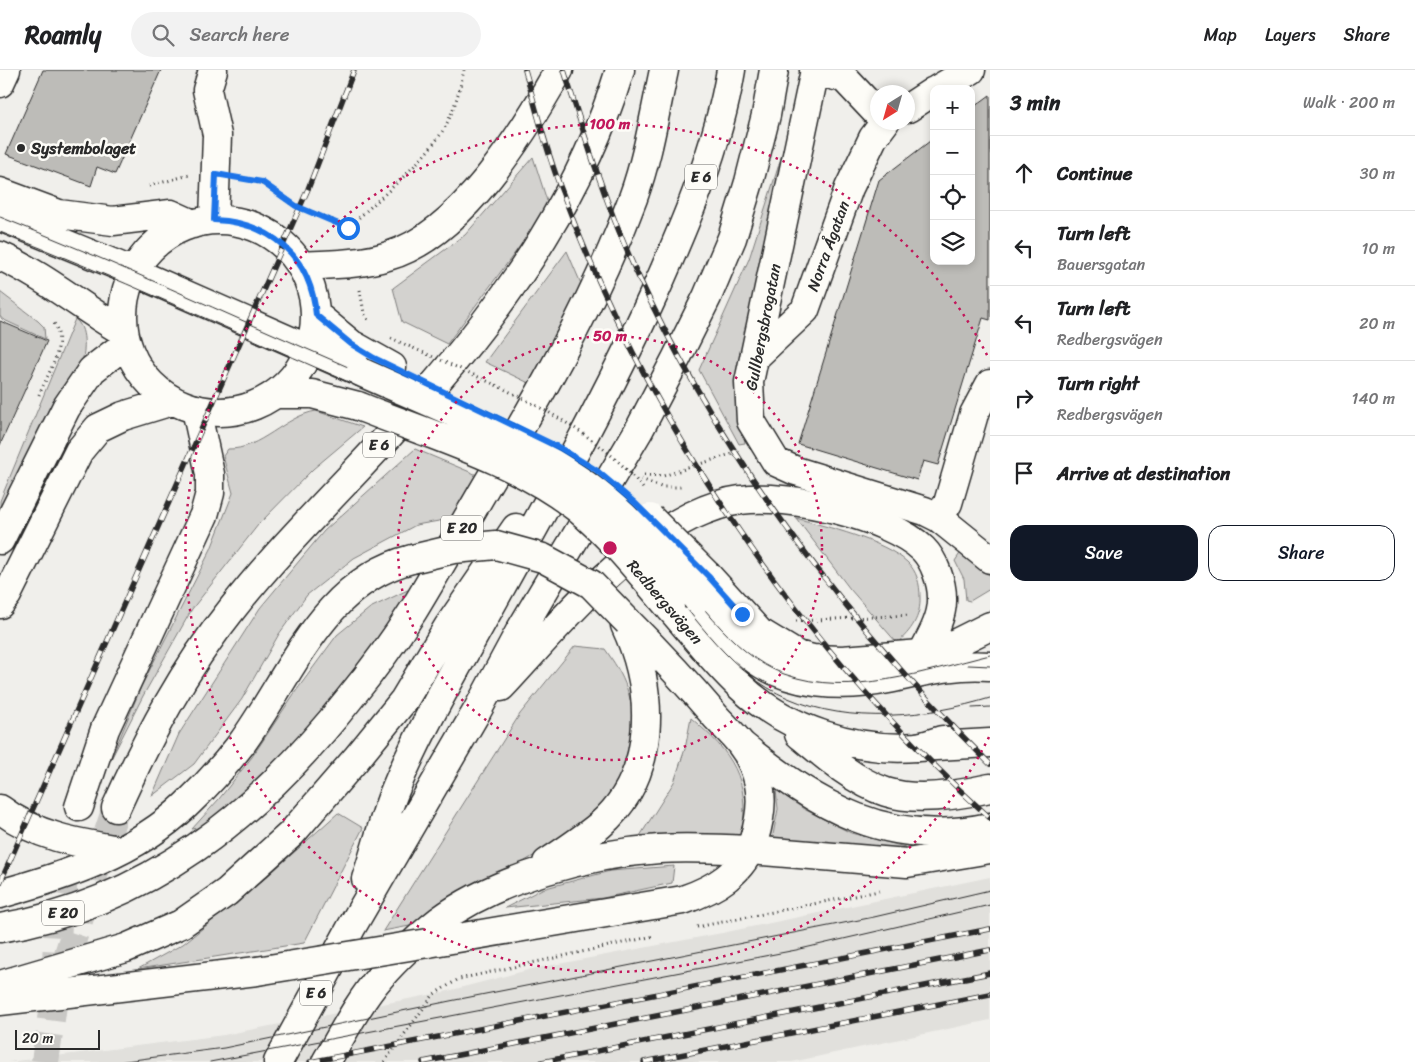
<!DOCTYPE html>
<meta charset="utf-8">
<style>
body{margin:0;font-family:Sriracha,sans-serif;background:#f2f2f2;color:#202124}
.controls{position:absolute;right:15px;top:15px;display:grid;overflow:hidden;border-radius:10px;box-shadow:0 2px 8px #0003}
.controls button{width:45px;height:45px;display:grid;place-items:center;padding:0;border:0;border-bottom:1px solid #e0e0e0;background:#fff;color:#202124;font:25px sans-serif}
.compass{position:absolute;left:870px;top:15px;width:45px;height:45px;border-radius:50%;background:#fff;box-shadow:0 2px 8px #0003;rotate:217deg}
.scale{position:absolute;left:15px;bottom:12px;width:85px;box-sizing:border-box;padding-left:5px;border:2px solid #2b2b2b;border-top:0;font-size:14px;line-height:18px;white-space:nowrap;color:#2b2b2b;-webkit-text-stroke:4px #fdfcf7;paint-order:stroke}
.stop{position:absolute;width:15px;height:15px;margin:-11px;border:4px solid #1a73e8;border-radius:50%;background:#fff}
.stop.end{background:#1a73e8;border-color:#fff;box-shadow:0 1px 5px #0008}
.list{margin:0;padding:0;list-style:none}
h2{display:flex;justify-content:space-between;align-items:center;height:65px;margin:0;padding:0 20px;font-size:21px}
h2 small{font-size:16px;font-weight:400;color:#757577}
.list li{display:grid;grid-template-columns:32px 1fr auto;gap:15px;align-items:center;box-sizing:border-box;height:75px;padding:0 20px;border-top:1px solid #e0e0e0}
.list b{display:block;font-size:19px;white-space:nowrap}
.list p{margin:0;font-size:16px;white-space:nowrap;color:#757577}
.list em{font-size:16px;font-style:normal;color:#757577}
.actions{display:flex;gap:10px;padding:15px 20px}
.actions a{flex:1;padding:11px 0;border:1px solid #111827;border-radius:15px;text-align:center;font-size:18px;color:#111827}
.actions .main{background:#111827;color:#fff}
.icon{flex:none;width:28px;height:28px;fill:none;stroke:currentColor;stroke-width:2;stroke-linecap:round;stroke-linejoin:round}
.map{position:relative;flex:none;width:990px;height:992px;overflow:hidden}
header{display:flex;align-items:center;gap:30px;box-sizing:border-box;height:70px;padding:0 25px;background:#fff;border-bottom:1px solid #e0e0e0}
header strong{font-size:24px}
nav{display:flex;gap:28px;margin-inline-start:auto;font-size:18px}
.search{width:350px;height:45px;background:#f2f2f2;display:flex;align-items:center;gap:12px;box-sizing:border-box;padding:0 18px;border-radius:28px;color:#757577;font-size:19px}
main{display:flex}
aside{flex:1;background:#fff}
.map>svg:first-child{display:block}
.built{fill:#e1e0dc}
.green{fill:#d3d2cf;stroke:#7f7e7d}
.building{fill:#bdbcb8;stroke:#2b2b2b}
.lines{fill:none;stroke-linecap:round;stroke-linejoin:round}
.highway-tunnel{stroke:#c9c8c5;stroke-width:28;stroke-dasharray:28 14;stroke-linecap:butt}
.minor-casing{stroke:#2b2b2b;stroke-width:31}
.major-casing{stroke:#2b2b2b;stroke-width:31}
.highway-casing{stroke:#2b2b2b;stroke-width:31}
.path{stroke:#2b2b2b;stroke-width:3;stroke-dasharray:1 4;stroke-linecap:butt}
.minor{stroke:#fdfcf7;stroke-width:28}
.major{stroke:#fdfcf7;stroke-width:28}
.highway{stroke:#fdfcf7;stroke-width:28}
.tram{stroke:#2b2b2b;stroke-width:1}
.rail-casing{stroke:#2b2b2b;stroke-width:5.5}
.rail{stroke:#fdfcf7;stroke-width:4;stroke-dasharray:11;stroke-linecap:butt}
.minor-bridge-casing{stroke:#2b2b2b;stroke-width:31;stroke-linecap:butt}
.highway-bridge-casing{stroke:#2b2b2b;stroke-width:31;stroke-linecap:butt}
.path-bridge{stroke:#2b2b2b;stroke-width:3;stroke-dasharray:1 4;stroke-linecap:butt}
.minor-bridge{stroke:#fdfcf7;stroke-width:28}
.highway-bridge{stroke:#fdfcf7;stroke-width:28}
.route{stroke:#1a73e8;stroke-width:6}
.ring{fill:none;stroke:#c2185b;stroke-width:2.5;stroke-dasharray:2.5 5}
.poi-dot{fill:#2b2b2b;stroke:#fdfcf7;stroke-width:2}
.labels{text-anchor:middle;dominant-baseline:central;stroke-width:5;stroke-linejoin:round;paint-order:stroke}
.shield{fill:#fdfcf7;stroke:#6a6a68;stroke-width:1}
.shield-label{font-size:15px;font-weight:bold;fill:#2b2b2b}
.poi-label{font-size:16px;font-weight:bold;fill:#2b2b2b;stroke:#fdfcf7;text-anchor:start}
.street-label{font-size:16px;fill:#2b2b2b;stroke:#fdfcf7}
.centre{fill:#c2185b;stroke:#fdfcf7;stroke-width:2.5}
.ring-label{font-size:15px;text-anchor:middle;font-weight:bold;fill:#c2185b;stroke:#fdfcf7;stroke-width:5;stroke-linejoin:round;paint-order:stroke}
</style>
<header>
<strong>Roamly</strong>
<div class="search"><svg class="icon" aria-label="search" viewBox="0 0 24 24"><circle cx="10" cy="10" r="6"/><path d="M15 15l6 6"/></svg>Search here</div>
<nav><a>Map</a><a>Layers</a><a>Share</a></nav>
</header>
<main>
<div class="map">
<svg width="990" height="992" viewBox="0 0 990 992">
<rect width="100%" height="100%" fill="#f0efeb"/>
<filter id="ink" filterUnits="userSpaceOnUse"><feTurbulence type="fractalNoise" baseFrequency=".02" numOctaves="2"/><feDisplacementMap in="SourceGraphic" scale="10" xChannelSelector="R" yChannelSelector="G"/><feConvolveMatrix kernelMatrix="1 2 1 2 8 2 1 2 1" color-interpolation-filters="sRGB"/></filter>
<g filter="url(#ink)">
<path class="built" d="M990 807V950L792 992H8L224 965 444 922 532 899 722 863Z"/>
<path class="green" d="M788 66 742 356 745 373 739 374 699 300 749 189Z
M533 87 549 137 447 274 402 252 393 218 465 165Z
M567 181 582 216 533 315 485 292Z
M0 222 38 251 44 257 45 269 2 249 0 246Z
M75 249C87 258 85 280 82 293L0 450V431Z
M316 341 363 357 313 399 258 455 192 539 143 626 111 689 141 617 211 479 233 423 223 386 228 379C260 380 285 346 316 341Z
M415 379 482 407 456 448 416 455 354 488 307 525 279 564 242 629 194 694 152 726 179 664 260 538 324 461Z
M796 448C827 457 883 470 907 492 917 501 920 514 920 527 921 547 911 561 897 573L850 519Z
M961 482 990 504V519L970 531 966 530 964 509 955 491Z
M414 517 396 549 308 662 210 756 192 759 219 729 252 687 296 621 337 565 370 538Z
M575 576 605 579C614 592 622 604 627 619 642 661 627 716 593 744 545 785 485 812 430 842L415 855 383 861 520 644Z
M691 648C733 684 750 708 742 765L640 766 674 712 685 679Z
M776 720 804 739 851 763 905 777 906 784 772 770 778 739Z
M338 743 363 758 304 873 138 899 183 874 263 810Z
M674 796 672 813 603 828 505 838 542 819 610 801Z"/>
<path class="building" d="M43 0H161L115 104 97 97 91 116 6 84Z
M990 25V250L983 248 938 395 923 391 917 410 798 374 879 110 934 68V191H971V39Z
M0 251 47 271 0 375Z"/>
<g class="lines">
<path class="highway-tunnel" d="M66 890 116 738
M45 992 54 928 58 854 67 788 79 737"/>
<defs>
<path id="minor" d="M213 0 207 20 217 65 214 150
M815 0 749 312 751 351 776 392 796 401 925 441 939 448 990 489
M814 1 844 8 878 44
M0 13 6 0
M938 19 971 0
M908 38 934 21
M0 122 59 144 113 151 171 144 193 154
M0 147 134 202 361 302
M123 246a96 96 0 1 1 192 0a96 96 0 1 1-192 0Z
M0 186C45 206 82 238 124 262
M316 245 351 274 392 297
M755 287 805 240 849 118 873 68 885 52
M276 324H312L358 336
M939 448 948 433 974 344 990 314
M0 470 66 338 92 300 127 273
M708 506 759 562 797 585 813 589 842 590 922 584 956 573 990 556
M697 529C714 549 731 570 752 587 789 616 844 618 888 609 922 602 955 593 990 596
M0 534 7 525 79 381 98 358 123 346 172 331
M670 538C693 564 715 593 741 617 785 659 856 682 916 677 925 676 934 672 942 670
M799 664C824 685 855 712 886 722 917 732 959 725 990 718
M743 676C819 737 888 779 990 757
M750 780 907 793 990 779"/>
<path id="major" d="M918 677 990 673"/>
<path id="highway" d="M301 196C330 194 359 195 388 186 461 165 524 62 559 0
M501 617C558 556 615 484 691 446 706 439 725 432 741 430 788 423 889 446 923 479 934 490 942 512 942 528 943 547 931 567 922 584
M79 737 105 659 204 445 210 423V404L196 339
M116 738C148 667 183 600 232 539 294 460 368 393 432 317 514 222 583 121 620 0
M0 739C35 766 77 773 119 780
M547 793C565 781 583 769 600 755 658 705 655 619 625 555
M366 809C376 780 383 749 395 720 421 657 457 597 490 537 547 434 605 331 654 224 686 152 718 78 731 0
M0 824C65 806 136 783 186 735 206 716 225 695 242 673 291 606 323 511 412 489
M0 858C149 833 258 744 349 629 372 601 394 571 413 541 438 500 461 459 485 418 541 324 595 230 633 128 648 87 655 42 664 0
M428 873 683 830C715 819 743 803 754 769 762 743 764 720 753 695 745 675 730 662 716 647 688 614 659 583 628 552
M0 915 126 878 181 854 227 822 291 764 356 689 404 630 448 557 516 458
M0 931 257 901
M278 992 351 858 477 641 520 561 639 360 676 289 707 227 732 168 749 112 766 45 774 0
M326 992C343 963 359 931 381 906 396 889 421 865 439 851 497 808 588 784 659 779 689 777 720 779 750 780"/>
</defs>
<use href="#minor" class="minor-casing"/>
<use href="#major" class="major-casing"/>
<use href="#highway" class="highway-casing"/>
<path class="path" d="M242 108C270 113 274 123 297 136 316 146 340 149 356 165
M149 116 189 105
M348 158C378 129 413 102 438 68 452 49 459 23 464 0
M360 220 364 243 368 250
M39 325C47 305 69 273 53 252
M644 405 663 406 737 382
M641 409 661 417H683
M796 551 910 545
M697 857 879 821
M384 992 434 924 459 909 654 866"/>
<use href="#minor" class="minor"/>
<use href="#major" class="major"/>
<use href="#highway" class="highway"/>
<path class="tram" d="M0 147C115 192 226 244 339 293 379 311 419 328 459 346 495 362 532 378 565 400 599 422 628 449 655 479 691 519 731 585 784 604 851 628 924 601 990 585
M0 162C114 206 224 257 335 306 377 325 419 343 461 362 497 379 533 395 566 418 601 443 630 471 658 503 697 549 731 604 788 628 850 655 928 647 990 628
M968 595 990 596
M972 638 990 637
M118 992 224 978 450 931 874 847 990 820
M210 992 796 880 990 835"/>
<defs>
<path id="rail" d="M525 0C537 42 547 84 563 124 652 361 803 579 990 748
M564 0C585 67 606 135 635 199 721 386 844 549 990 694
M0 813 308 119 354 0
M310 992 990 859
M423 992 990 880
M542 992 990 903
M644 992 990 924"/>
</defs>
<use href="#rail" class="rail-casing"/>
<use href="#rail" class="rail"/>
<defs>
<path id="minor-bridge" d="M361 302C441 338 528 369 598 424 636 453 666 492 697 529
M358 336C432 366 513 388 577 438 612 467 640 503 670 538
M650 448 708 506"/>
<path id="highway-bridge" d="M412 489 454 479 496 475 543 488 591 514 628 552
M257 901 428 873"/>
</defs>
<use href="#minor-bridge" class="minor-bridge-casing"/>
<use href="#highway-bridge" class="highway-bridge-casing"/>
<path class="path-bridge" d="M391 268C473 306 591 348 645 421"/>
<use href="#minor-bridge" class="minor-bridge"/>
<use href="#highway-bridge" class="highway-bridge"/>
</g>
</g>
<g class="lines" filter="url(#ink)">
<path class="route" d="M348 158 296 136 262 112 216 104 214 150C271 152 311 187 316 245L351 274 374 288 560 378 596 400 635 433 708 506 742 544"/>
</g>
<g class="ring">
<circle cx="610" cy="478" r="212"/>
<path d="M989 667A424 424 0 1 1 989 289"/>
</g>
<circle class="poi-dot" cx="21" cy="78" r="5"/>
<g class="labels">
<g class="shield">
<rect x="685" y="94.5" width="32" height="25" rx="4"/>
<rect x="363" y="362.5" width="32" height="25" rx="4"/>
<rect x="441" y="445.5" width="42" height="25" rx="4"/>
<rect x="42" y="830.5" width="42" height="25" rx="4"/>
<rect x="300" y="910.5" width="32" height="25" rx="4"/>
</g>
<g class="shield-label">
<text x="701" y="107">E 6</text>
<text x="379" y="375">E 6</text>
<text x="462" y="458">E 20</text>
<text x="63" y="843">E 20</text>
<text x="316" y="923">E 6</text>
</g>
<g class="poi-label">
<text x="31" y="78">Systembolaget</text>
</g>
<g class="street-label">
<text transform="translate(828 176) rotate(-70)">Norra Ågatan</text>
<text transform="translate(763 257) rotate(-79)">Gullbergsbrogatan</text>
<text transform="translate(665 532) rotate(49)">Redbergsvägen</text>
</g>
</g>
<circle cx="610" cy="478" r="8" class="centre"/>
<g class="ring-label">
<text x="610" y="59">100 m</text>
<text x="610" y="271">50 m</text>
</g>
</svg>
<div class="controls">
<button>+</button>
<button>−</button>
<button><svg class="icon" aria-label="locate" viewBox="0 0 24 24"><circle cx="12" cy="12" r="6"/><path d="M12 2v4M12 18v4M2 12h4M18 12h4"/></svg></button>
<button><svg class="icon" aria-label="layers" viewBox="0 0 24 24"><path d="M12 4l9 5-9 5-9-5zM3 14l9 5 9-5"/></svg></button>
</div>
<svg class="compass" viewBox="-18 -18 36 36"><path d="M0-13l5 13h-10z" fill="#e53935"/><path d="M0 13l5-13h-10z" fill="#757577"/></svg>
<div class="scale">20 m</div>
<div class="stop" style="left:348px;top:158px"></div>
<div class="stop end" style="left:742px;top:544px"></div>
</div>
<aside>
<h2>3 min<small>Walk · 200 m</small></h2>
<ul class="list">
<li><svg class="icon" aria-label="ahead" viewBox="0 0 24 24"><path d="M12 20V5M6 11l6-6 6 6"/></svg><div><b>Continue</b></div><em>30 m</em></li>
<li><svg class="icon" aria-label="left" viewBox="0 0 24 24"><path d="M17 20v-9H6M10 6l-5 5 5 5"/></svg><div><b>Turn left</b><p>Bauersgatan</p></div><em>10 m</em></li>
<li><svg class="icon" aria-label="left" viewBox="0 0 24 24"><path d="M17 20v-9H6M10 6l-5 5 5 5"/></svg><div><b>Turn left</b><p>Redbergsvägen</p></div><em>20 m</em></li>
<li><svg class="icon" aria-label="right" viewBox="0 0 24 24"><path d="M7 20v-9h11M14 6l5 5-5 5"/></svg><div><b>Turn right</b><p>Redbergsvägen</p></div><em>140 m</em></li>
<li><svg class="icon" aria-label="arrive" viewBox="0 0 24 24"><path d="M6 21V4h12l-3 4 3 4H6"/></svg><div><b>Arrive at destination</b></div></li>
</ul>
<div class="actions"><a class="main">Save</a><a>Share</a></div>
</aside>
</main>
